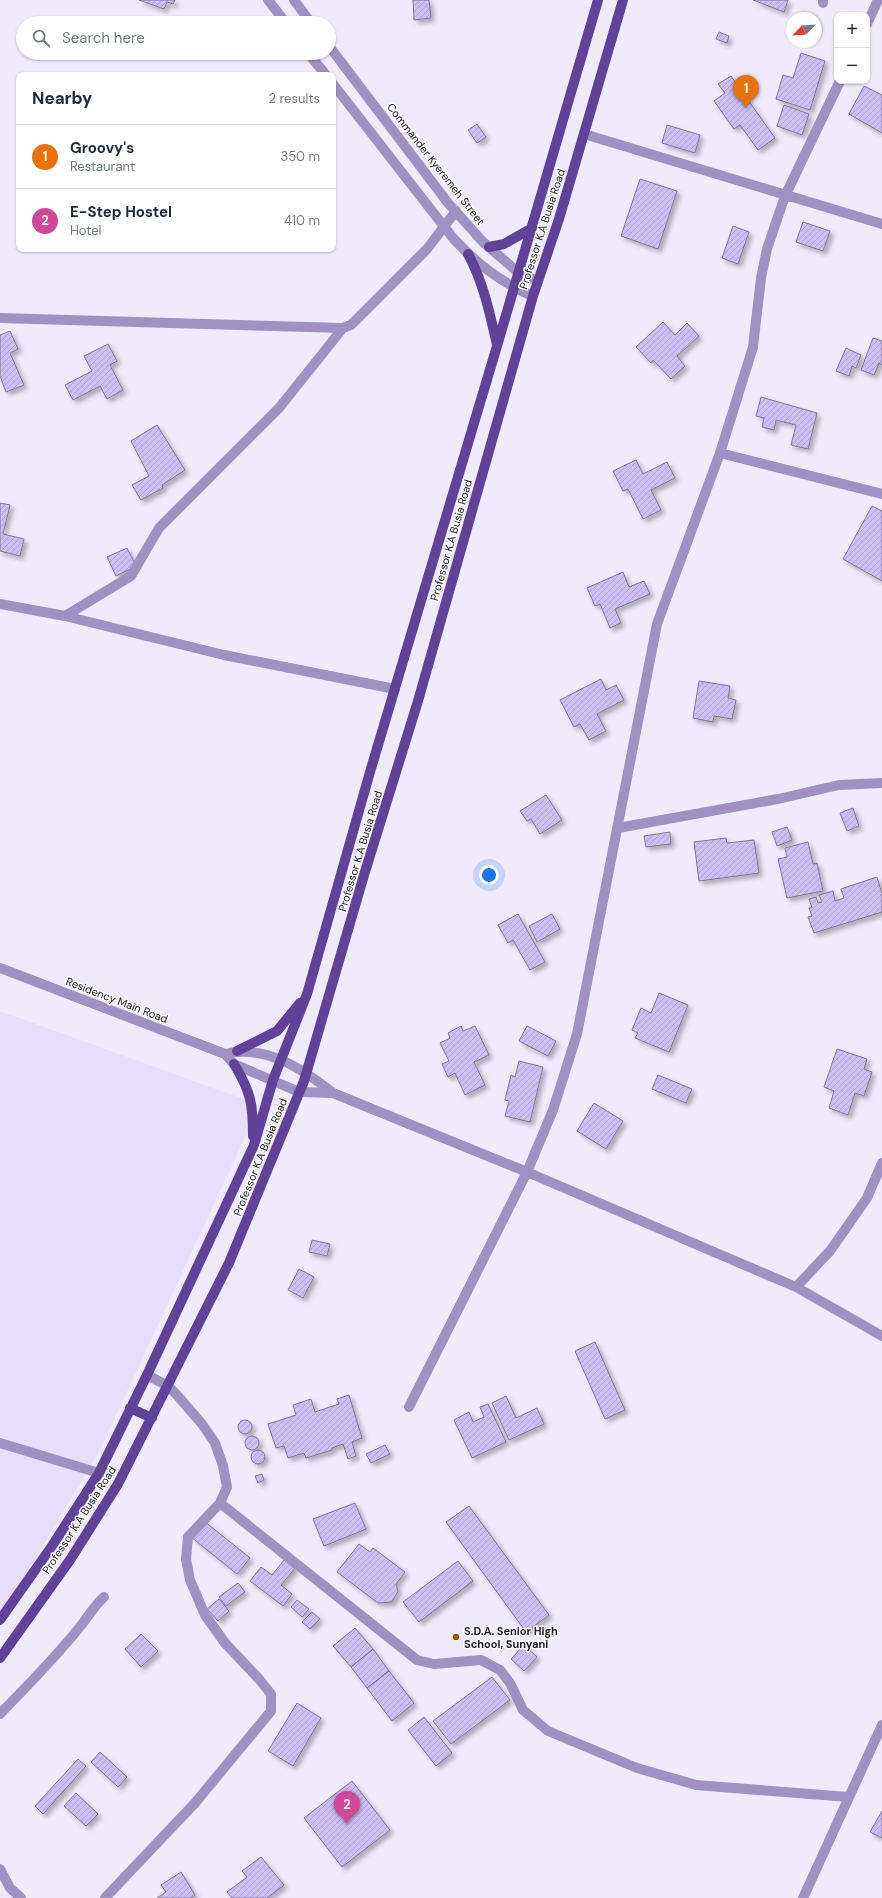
<!DOCTYPE html>
<meta charset="utf-8">
<style>
body{margin:0;font-family:"DM Sans",sans-serif;background:#f2f2f3;color:#1f2937}
.controls{position:absolute;right:12px;top:12px;display:grid;overflow:hidden;border-radius:8px;box-shadow:0 1px 3px #0004}
.controls button{width:36px;height:36px;display:grid;place-items:center;padding:0;border:0;border-bottom:1px solid #e0e1e3;background:#fff;color:#1f2937;font:20px sans-serif}
.compass{position:absolute;left:786px;top:12px;width:36px;height:36px;border-radius:50%;background:#fff;box-shadow:0 1px 3px #0004;rotate:245deg}
.you{position:absolute;left:489px;top:875px;width:14px;height:14px;margin:-10px;border:3px solid #fff;border-radius:50%;background:#1a73e8;box-shadow:0 0 0 6px #1a73e833}
.badge{display:grid;place-items:center;width:26px;height:26px;border-radius:50%;background:#915813;color:#fff;font-size:13px;font-weight:700}
.pin{position:absolute;translate:-50% -33px;filter:drop-shadow(0 1px 2px #0008)}
.pin::after{content:'';position:absolute;top:21px;width:14px;height:12px;background:inherit;clip-path:polygon(0 0,100% 0,50% 100%)}
.list{margin:0;padding:0;list-style:none}
h2{display:flex;justify-content:space-between;align-items:center;height:52px;margin:0;padding:0 16px;font-size:17px}
h2 small{font-size:13px;font-weight:400;color:#747a83}
.list li{display:grid;grid-template-columns:26px 1fr auto;gap:12px;align-items:center;box-sizing:border-box;height:64px;padding:0 16px;border-top:1px solid #e0e1e3}
.list b{display:block;font-size:15px;white-space:nowrap}
.list p{margin:0;font-size:13px;white-space:nowrap;color:#747a83}
.list em{font-size:13px;font-style:normal;color:#747a83}
.icon{flex:none;width:22px;height:22px;fill:none;stroke:currentColor;stroke-width:2;stroke-linecap:round;stroke-linejoin:round}
.map{position:relative;flex:none;width:882px;height:1898px;overflow:hidden}
.search{position:absolute;background:#fff;box-shadow:0 1px 3px #0004;left:16px;top:16px;width:320px;height:44px;display:flex;align-items:center;gap:10px;box-sizing:border-box;padding:0 14px;border-radius:22px;color:#747a83;font-size:15px}
.panel{position:absolute;background:#fff;box-shadow:0 1px 3px #0004;left:16px;top:72px;width:320px;height:180px;border-radius:8px}
.map>svg:first-child{display:block}
.built{fill:#e6defc}
.building{fill:url(#building-hatch);stroke:#7e7792;filter:url(#shadow)}
.lines{fill:none;stroke-linecap:round;stroke-linejoin:round}
.minor{stroke:#9f91c2;stroke-width:10}
.major{stroke:#604298;stroke-width:10}
.poi-dot{fill:#915813;stroke:#fbfbfb;stroke-width:1.5}
.labels{text-anchor:middle;dominant-baseline:central;stroke-width:3;stroke-linejoin:round;paint-order:stroke}
.street-label{font-size:11px;fill:#1d1b25;stroke:#fbfbfb}
.poi-label{font-size:11px;font-weight:bold;fill:#1d1b25;stroke:#fbfbfb;text-anchor:start}
</style>
<div class="map">
<svg width="882" height="1898" viewBox="0 0 882 1898">
<defs>
<pattern id="building-hatch" width="6" height="6" patternUnits="userSpaceOnUse"><rect width="6" height="6" fill="#cdbdf6"/><path d="M-1 1l2-2M0 6l6-6M5 7l2-2" fill="none" stroke="#b0a2d3"/></pattern>
<filter id="shadow"><feDropShadow dx="3.5" dy="3.5" stdDeviation="2" flood-color="#0004"/></filter>
</defs>
<rect width="100%" height="100%" fill="#efebfd"/>
<path class="built" d="M0 1011 260 1105 99 1452 0 1618Z"/>
<path class="building" d="M139 0H175L173 4 167 2 164 9Z
M413 0H429L431 18 414 20Z
M753 0H788L784 12Z
M719 32 729 36 727 43 716 39Z
M801 53 825 61 810 110 776 99 783 75 793 78Z
M731 76 775 138 758 150 740 125 734 129 714 101 725 93 718 84Z
M864 86 882 95V133L849 114Z
M784 105 809 114 802 135 777 126Z
M477 124 486 137 477 143 468 130Z
M667 125 700 135 695 153 662 143Z
M640 179 677 191 658 249 621 236Z
M803 222 830 231 823 251 796 242Z
M733 226 749 232 738 264 722 258Z
M663 322 675 335 687 323 699 336 677 356 685 366 671 379 653 360 651 363 636 347Z
M10 331 18 349 10 353 24 385 6 392 0 376V335Z
M873 338 882 341V365L879 363 874 375 861 370Z
M108 344 117 361 110 365 123 390 107 399 100 386 73 400 65 385 92 371 84 356Z
M846 348 861 355 856 368 852 366 849 376 836 371Z
M761 397 817 413 808 449 791 445 796 425 776 420 774 430 762 427 764 418 756 416Z
M157 425 185 470 162 485 163 488 141 500 132 485 149 476 131 441Z
M636 460 643 474 667 462 675 478 651 490 661 510 643 519 628 489 623 491 613 471Z
M0 503 10 505 3 534 24 539 20 556 0 551Z
M872 506 882 511V581L843 559Z
M127 548 136 566 116 576 107 557Z
M623 572 629 587 644 581 650 594 615 609 621 623 610 628 600 604 595 606 587 588Z
M601 679 606 690 616 685 624 700 597 714 606 731 589 740 580 724 574 727 560 700Z
M699 681 730 686 728 698 736 700 732 719 714 716 713 722 693 718Z
M546 795 562 820 540 834 531 819 527 821 520 811Z
M853 808 859 826 847 831 840 813Z
M787 827 792 840 777 846 772 832Z
M670 832 671 844 646 847 644 836Z
M726 838 727 843 754 840 759 873 699 881 694 842Z
M808 842 813 864 817 863 823 891 787 898 778 859 787 857 785 848Z
M877 877 882 894V912L814 933 808 917 812 916 809 908H812L809 899 816 897 818 903 822 902 819 895 833 891 835 901 844 898 841 889Z
M518 914 545 962 530 970 513 940 508 943 498 925Z
M552 914 560 929 537 942 529 926Z
M659 993 688 1005 669 1052 635 1038 638 1033 632 1030 641 1008 651 1013Z
M461 1026 463 1031 475 1026 489 1055 474 1062 485 1085 465 1095 455 1073 448 1077 442 1064 449 1061 440 1043 450 1038 448 1033Z
M527 1026 556 1041 548 1056 519 1041Z
M837 1049 867 1059 864 1069 872 1072 864 1096 855 1093 848 1115 829 1108 834 1091 824 1087Z
M519 1061 543 1067 530 1122 505 1116 509 1101 505 1100 511 1075 515 1077Z
M658 1075 692 1089 686 1103 652 1089Z
M594 1103 623 1121 606 1149 577 1131Z
M312 1240 330 1244 327 1256 309 1252Z
M299 1269 314 1277 303 1298 288 1290Z
M595 1342 625 1410 605 1419 575 1351Z
M349 1395 362 1438 352 1442 356 1456 348 1459 343 1444 332 1448V1450L306 1458 304 1453 288 1458 284 1446 276 1448 268 1424 296 1415 293 1405 311 1399 315 1412 339 1404 337 1399Z
M506 1396 516 1418 537 1408 544 1424 509 1440 492 1403Z
M488 1404 506 1442 472 1458 454 1420 469 1412 473 1422 484 1417 480 1407Z
M238 1427a7 7 0 1 1 14 0a7 7 0 1 1-14 0Z
M245 1443a7 7 0 1 1 14 0a7 7 0 1 1-14 0Z
M385 1445 390 1454 371 1463 366 1454Z
M251 1457a7 7 0 1 1 14 0a7 7 0 1 1-14 0Z
M262 1474 264 1480 258 1483 255 1476Z
M355 1503 366 1529 324 1546 313 1519Z
M469 1506 549 1615 526 1632 446 1522Z
M204 1521 250 1558 237 1574 191 1537Z
M359 1544 370 1552 373 1548 405 1572 396 1584 398 1591 392 1602 378 1603 337 1572Z
M285 1559 296 1567 281 1585 292 1594 283 1606 250 1581 261 1567 272 1575Z
M458 1561 473 1581 419 1622 403 1602Z
M238 1583 245 1592 226 1606 219 1597Z
M219 1599 229 1611 218 1621 207 1609Z
M297 1600 309 1609 302 1617 291 1607Z
M312 1612 320 1619 310 1629 302 1622Z
M355 1628 373 1649 351 1667 333 1646Z
M141 1634 158 1651 141 1667 125 1649Z
M524 1645 537 1657 524 1671 511 1659Z
M373 1649 389 1671 367 1688 351 1667Z
M389 1671 414 1703 392 1721 367 1688Z
M492 1677 510 1700 451 1744 433 1721Z
M297 1703 321 1718 293 1766 268 1751Z
M424 1717 452 1753 436 1766 408 1730Z
M100 1752 127 1777 118 1787 91 1762Z
M78 1759 86 1766 43 1814 35 1806Z
M352 1781 390 1830 342 1867 304 1818Z
M76 1793 98 1814 86 1826 64 1806Z
M882 1811V1838L870 1832Z
M261 1857 284 1885 267 1898H232L227 1892 247 1877 242 1871Z
M181 1872 195 1895 191 1898H157L166 1892 161 1885Z"/>
<g class="lines">
<path class="minor" d="M268 0 286 23
M294 0 311 23
M823 0V3
M867 24 878 0
M329 46 448 203 483 242 519 273 538 281
M308 53 326 75
M333 84 453 238C475 262 503 284 533 296
M584 134 882 224
M0 318 343 328 351 325 427 249 456 211
M720 453 882 494
M0 604 65 616 224 655 395 689
M65 616 131 576 159 528 279 408 343 328
M618 828 778 799 839 785 882 783
M0 968 225 1054 234 1064 299 1092 333 1093
M225 1054C265 1044 303 1069 333 1093L527 1172 553 1110 577 1034 657 624 720 453 753 347 761 278 767 249 785 196 840 81
M796 1287 882 1336
M409 1407 527 1172 796 1287 830 1251 867 1198 882 1163
M0 1443 99 1473
M220 1503 417 1660 434 1664 481 1660 500 1670 510 1683 523 1710 548 1731 637 1768 696 1785 848 1797
M0 1714C27 1686 55 1658 79 1628 88 1617 94 1606 104 1597
M0 1869 10 1888 21 1898
M105 1898 195 1803 271 1711V1694L259 1679 225 1643 205 1615 190 1580 186 1559 188 1537 220 1503 227 1487 223 1466 215 1443 202 1424 177 1395 168 1386 147 1375
M803 1898 882 1725"/>
<path class="major" d="M489 247 504 244 532 228
M468 254C483 281 490 314 497 345
M237 1051 277 1031 300 1003
M234 1064C251 1092 253 1104 253 1136
M130 1408 152 1418
M0 1620 52 1546 99 1473 147 1375 254 1145 273 1080 307 994 370 772 497 346 598 0
M0 1658 70 1560 118 1484 229 1263 304 1081 364 875 418 701 533 296 559 219 623 0"/>
</g>
<circle class="poi-dot" cx="456" cy="1637" r="4"/>
<g class="labels">
<g class="street-label">
<text transform="translate(436 164) rotate(52)">Commander Kyeremeh Street</text>
<text transform="translate(542 229) rotate(-72)">Professor K.A Busia Road</text>
<text transform="translate(451 540) rotate(-74)">Professor K.A Busia Road</text>
<text transform="translate(360 851) rotate(-73)">Professor K.A Busia Road</text>
<text transform="translate(117 1000) rotate(21)">Residency Main Road</text>
<text transform="translate(260 1157) rotate(-68)">Professor K.A Busia Road</text>
<text transform="translate(79 1520) rotate(-57)">Professor K.A Busia Road</text>
</g>
<g class="poi-label">
<text x="464" y="1631">S.D.A. Senior High<tspan x="464" dy="13">School, Sunyani</tspan></text>
</g>
</g>
</svg>
<div class="controls">
<button>+</button>
<button>−</button>
</div>
<svg class="compass" viewBox="-18 -18 36 36"><path d="M0-13l5 13h-10z" fill="#e53935"/><path d="M0 13l5-13h-10z" fill="#747a83"/></svg>
<div class="you"></div>
<div class="pin badge" style="left:746px;top:108px;background:#e8710a">1</div>
<div class="pin badge" style="left:347px;top:1824px;background:#d1479c">2</div>
<div class="search"><svg class="icon" aria-label="search" viewBox="0 0 24 24"><circle cx="10" cy="10" r="6"/><path d="M15 15l6 6"/></svg>Search here</div>
<section class="panel">
<h2>Nearby<small>2 results</small></h2>
<ul class="list">
<li><span class="badge" style="background:#e8710a">1</span><div><b>Groovy's</b><p>Restaurant</p></div><em>350 m</em></li>
<li><span class="badge" style="background:#d1479c">2</span><div><b>E-Step Hostel</b><p>Hotel</p></div><em>410 m</em></li>
</ul>
</section>
</div>
